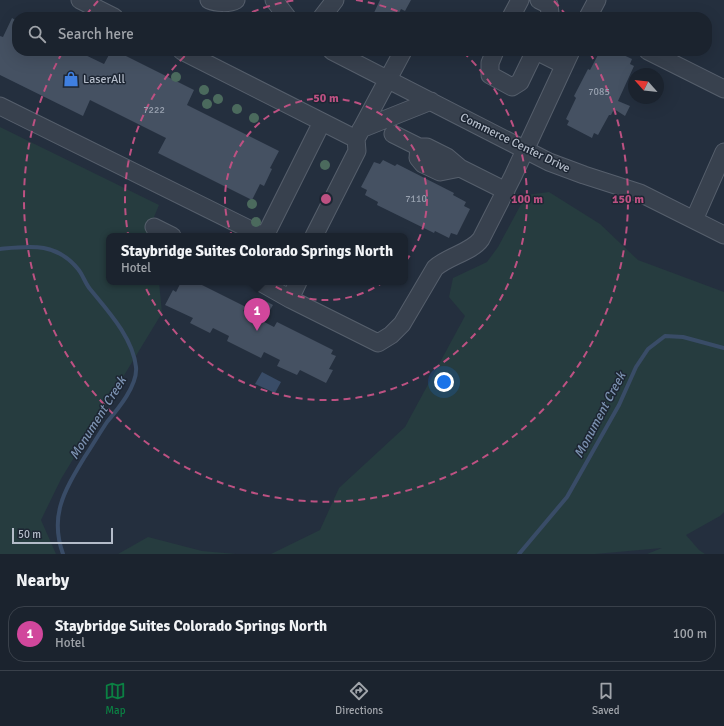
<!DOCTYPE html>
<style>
body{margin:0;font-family:Signika,sans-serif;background:#242b36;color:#f1f3f6}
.compass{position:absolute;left:628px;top:68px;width:36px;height:36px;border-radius:50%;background:#1b232e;box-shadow:0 4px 16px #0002;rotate:297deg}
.scale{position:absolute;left:12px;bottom:10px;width:101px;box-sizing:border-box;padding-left:4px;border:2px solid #b4bcc9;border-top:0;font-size:11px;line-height:14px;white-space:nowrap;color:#b4bcc9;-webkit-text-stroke:3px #1d2633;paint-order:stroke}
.you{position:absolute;left:444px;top:382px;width:14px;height:14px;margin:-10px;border:3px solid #fff;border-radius:50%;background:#1a73e8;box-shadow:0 0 0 6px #1a73e833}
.badge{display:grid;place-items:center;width:26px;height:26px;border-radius:50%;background:#0b8043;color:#fff;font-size:13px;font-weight:700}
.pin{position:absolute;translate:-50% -33px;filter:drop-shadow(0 1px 2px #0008)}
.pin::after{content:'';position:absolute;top:21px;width:14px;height:12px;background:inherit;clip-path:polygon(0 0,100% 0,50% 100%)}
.popup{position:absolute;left:106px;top:233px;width:302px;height:52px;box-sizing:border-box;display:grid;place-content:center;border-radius:8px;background:#1b232e;filter:drop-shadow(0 1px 3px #0005);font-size:13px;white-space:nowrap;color:#a0a4aa}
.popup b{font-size:15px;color:#f1f3f6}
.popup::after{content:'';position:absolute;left:50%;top:100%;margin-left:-8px;border:8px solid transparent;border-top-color:#1b232e}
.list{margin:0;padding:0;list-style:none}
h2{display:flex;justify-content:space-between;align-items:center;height:52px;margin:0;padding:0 16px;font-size:17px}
h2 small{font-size:13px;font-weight:400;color:#a0a4aa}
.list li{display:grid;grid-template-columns:26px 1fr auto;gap:12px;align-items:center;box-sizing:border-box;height:56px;margin:0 8px 8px;padding:0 8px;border:1px solid #39404a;border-radius:16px}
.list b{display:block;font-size:15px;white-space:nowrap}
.list p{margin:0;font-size:13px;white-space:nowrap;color:#a0a4aa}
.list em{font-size:13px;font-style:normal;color:#a0a4aa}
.icon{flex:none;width:22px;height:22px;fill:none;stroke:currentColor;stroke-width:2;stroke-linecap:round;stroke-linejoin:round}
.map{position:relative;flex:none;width:724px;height:554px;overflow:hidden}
.search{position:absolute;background:#1b232e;box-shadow:0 4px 16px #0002;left:12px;right:12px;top:12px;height:44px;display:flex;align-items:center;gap:10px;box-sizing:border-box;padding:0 14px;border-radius:16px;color:#a0a4aa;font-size:15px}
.sheet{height:116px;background:#1b232e}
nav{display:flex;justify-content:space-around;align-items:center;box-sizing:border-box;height:56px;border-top:1px solid #39404a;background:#1b232e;font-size:11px;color:#a0a4aa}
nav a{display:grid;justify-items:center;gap:2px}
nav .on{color:#0b8043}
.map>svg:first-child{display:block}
.green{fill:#263c3f}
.water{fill:#394c67}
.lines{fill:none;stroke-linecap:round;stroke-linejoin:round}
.stream{stroke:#394c67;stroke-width:4}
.building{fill:#455162}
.minor-casing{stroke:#565f6c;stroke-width:19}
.minor{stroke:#38414e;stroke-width:17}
.tree{fill:#4b6a5d}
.ring{fill:none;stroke:#bd5182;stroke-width:2;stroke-dasharray:7 5}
.labels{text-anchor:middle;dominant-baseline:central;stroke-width:3;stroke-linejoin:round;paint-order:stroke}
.number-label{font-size:10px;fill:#98a1af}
.poi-label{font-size:12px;fill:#b4bcc9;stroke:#1d2633;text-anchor:start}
.street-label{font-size:12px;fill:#b4bcc9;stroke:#1d2633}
.water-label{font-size:13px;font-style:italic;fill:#7c92b1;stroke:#1d2633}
.centre{fill:#bd5182;stroke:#1d2633;stroke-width:2}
.ring-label{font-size:12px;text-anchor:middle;font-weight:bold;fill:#bd5182;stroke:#1d2633;stroke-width:3;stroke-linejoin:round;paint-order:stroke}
</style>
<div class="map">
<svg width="724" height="554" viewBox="0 0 724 554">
<rect width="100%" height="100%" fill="#242f3e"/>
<path class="green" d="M0 127 159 205 146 236H109V282H159L162 313 61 479 41 520 56 554H0Z
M549 192 600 224 638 260 724 292V512L720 516 686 535 699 550 705 554H647L662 548 595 554H271L320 530 339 488 405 427 465 316 449 297 453 278 487 262 498 247 526 195Z
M148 537 202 551 236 554H118Z"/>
<path class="water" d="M262 372 281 382 275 393 255 384Z"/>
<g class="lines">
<path class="stream" d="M0 249C30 246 56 242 78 269 83 275 85 283 90 289 108 311 133 338 136 367 138 385 118 409 107 422 99 434 92 446 84 458 65 490 49 515 63 554
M519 554 567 497 619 405 636 367 648 349 665 336 683 337 724 348"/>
</g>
<path class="building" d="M380 0H411L405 11 401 9 397 17H372Z
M12 18 17 21V51H77L104 64 111 51H116L194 90 187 105 279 151 270 168 272 169 264 186 260 184 252 200 158 153 166 138 90 100 83 116 0 75V36L3 37Z
M600 51H615L632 59 630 64 634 66 618 101 630 106 625 116 614 109 611 115H609L598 135 594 133 592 138 567 125 569 121 566 119 576 98 574 96 588 69 590 70Z
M383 160 395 166 397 164 454 193 453 195 466 202 464 206 470 209 457 235 451 233 449 238 435 231 434 233 377 205 378 202 365 195 367 190 361 187 374 162 380 164Z
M181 282 187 283V282H196L246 307 243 311 274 327 277 322 333 350 331 354 336 356 329 369 333 370 326 383 300 370 297 375 277 366 280 360 264 352 261 358 227 341 229 336 213 328 210 333 190 323 193 318 165 305 173 290 176 292Z
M262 299 273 305 267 315 256 309Z"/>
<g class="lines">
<defs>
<path id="minor" d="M80 0 114 17
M209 0C216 3 229 4 236 0
M274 0 287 17
M539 0 549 5 550 13 548 17
M322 17 335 0
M511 17 520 0
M588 17 597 0
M182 51 356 139 403 51
M332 51 549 162 584 175 640 193 724 235
M495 51 490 63V75L512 87 520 82 535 51
M536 51 564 65
M648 51 724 89
M0 106 263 236
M361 129 431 101
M393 134 419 147H427L447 157 460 168 506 191
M419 147 418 158 423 164 440 172 460 168
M694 220 724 152
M154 227 172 236
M265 236 322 122
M314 236 357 151 356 139
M260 282 290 299 378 343 391 335 402 324 435 268C448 256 472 252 481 239L513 176 571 51
M290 299 298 282"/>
</defs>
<use href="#minor" class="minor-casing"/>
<use href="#minor" class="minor"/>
</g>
<g class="tree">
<circle cx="176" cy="77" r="5"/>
<circle cx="204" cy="90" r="5"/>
<circle cx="218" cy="99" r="5"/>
<circle cx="207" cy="104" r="5"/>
<circle cx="237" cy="109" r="5"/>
<circle cx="254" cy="118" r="5"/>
<circle cx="325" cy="165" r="5"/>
<circle cx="252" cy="204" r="5"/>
<circle cx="256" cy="222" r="5"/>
</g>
<g class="ring">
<circle cx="326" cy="199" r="101"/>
<path d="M241 17A201 201 0 0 1 296 0M356 0A201 201 0 0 1 411 17M463 52A201 201 0 1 1 189 52"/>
<path d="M86 15A302 302 0 0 1 98 1M554 1A302 302 0 0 1 566 15M590 53A302 302 0 1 1 62 53"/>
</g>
<defs>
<symbol id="shop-bare" viewBox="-9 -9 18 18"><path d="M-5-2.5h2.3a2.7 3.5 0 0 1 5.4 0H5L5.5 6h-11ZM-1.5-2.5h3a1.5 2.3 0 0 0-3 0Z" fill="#3f7fe0" stroke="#1d2633" stroke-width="2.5" paint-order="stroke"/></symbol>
</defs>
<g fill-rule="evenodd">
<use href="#shop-bare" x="60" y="68" width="22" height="22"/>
</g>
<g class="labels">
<g class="number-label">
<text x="599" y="92">7085</text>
<text x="154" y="110">7222</text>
<text x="416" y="199">7110</text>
</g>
<g class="poi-label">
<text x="83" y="79">LaserAll</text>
</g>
<g class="street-label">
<text transform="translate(515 143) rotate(26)">Commerce Center Drive</text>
</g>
<g class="water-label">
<text transform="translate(600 415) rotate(-62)">Monument Creek</text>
<text transform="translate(98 418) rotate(-58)">Monument Creek</text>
</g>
</g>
<circle cx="326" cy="199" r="6" class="centre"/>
<g class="ring-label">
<text x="326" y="102">50 m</text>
<text x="527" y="203">100 m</text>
<text x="628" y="203">150 m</text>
</g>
</svg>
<svg class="compass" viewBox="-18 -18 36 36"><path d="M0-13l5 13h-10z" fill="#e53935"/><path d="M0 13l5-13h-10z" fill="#a0a4aa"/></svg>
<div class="scale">50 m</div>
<div class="you"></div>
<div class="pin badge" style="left:257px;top:331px;background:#d1479c">1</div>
<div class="popup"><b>Staybridge Suites Colorado Springs North</b>Hotel</div>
<div class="search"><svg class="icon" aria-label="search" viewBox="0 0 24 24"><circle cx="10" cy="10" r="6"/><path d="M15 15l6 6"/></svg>Search here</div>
</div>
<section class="sheet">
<h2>Nearby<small></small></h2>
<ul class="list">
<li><span class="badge" style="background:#d1479c">1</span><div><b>Staybridge Suites Colorado Springs North</b><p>Hotel</p></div><em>100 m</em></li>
</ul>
</section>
<nav>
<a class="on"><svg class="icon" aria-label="map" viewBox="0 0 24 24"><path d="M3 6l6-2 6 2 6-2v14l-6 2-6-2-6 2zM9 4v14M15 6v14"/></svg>Map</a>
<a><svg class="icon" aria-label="directions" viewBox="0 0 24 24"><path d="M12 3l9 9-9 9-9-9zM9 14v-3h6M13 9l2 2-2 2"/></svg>Directions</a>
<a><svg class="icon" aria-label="saved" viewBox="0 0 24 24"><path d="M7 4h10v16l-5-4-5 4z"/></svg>Saved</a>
</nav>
